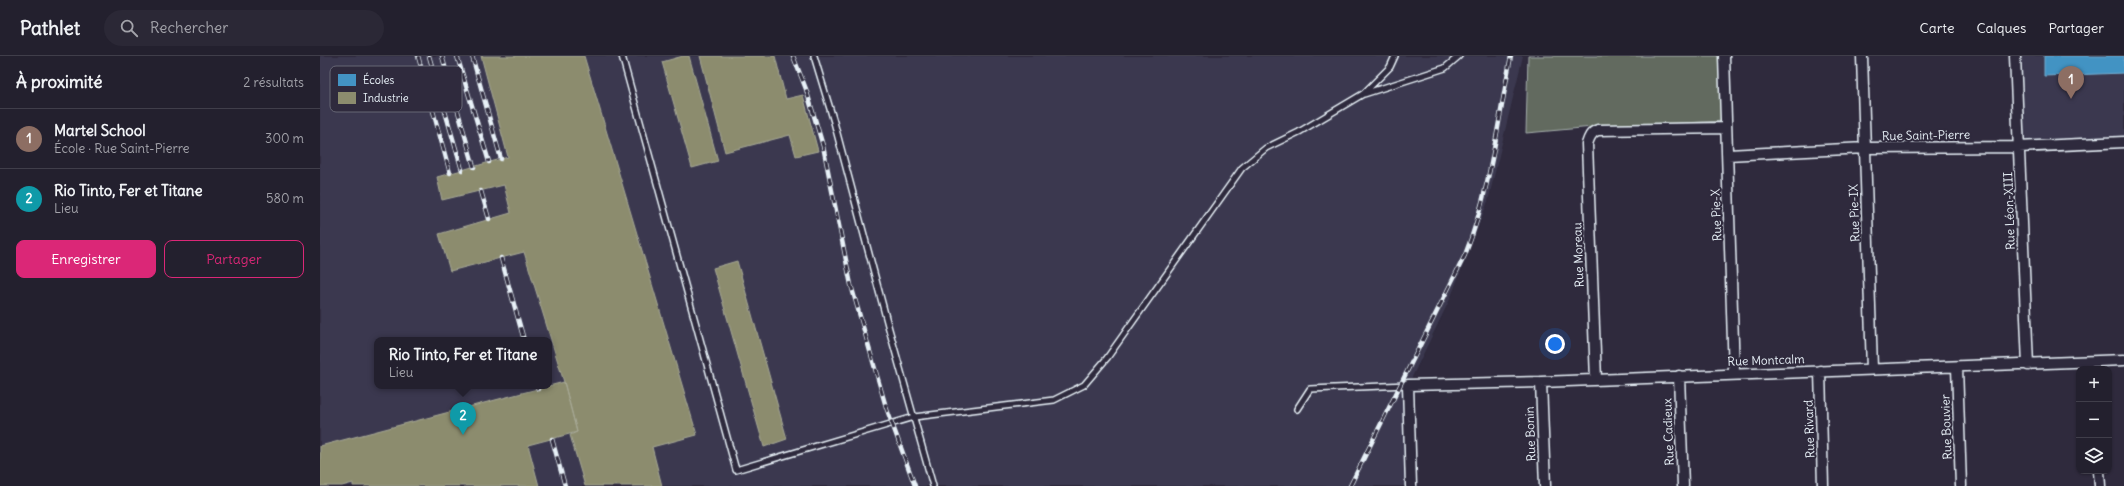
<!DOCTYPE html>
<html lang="fr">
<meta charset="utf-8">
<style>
body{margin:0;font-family:Delius,sans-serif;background:#2b2836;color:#f1f3f6}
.controls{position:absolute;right:12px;bottom:12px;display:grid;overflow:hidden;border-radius:8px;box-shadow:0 1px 3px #0004}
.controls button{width:36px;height:36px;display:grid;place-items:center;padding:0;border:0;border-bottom:1px solid #403e4a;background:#23202e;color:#f1f3f6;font:20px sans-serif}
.you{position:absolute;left:1235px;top:288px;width:14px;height:14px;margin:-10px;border:3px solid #fff;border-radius:50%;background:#1a73e8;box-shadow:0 0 0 6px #1a73e833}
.badge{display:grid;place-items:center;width:26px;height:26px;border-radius:50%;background:#db2777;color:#fff;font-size:13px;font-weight:700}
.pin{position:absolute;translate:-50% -33px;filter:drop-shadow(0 1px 2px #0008)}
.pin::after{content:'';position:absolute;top:21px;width:14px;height:12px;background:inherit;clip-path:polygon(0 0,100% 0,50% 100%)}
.popup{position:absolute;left:54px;top:281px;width:178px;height:52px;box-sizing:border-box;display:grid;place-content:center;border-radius:8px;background:#23202e;filter:drop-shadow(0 1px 3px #0005);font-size:13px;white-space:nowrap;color:#a3a3aa}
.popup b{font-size:15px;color:#f1f3f6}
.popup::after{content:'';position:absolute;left:50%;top:100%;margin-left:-8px;border:8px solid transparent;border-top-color:#23202e}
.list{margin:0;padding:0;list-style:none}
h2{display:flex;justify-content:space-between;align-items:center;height:52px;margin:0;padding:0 16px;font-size:17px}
h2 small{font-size:13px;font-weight:400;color:#a3a3aa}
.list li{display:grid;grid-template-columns:26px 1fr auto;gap:12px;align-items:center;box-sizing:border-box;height:60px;padding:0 16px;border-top:1px solid #403e4a}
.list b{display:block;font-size:15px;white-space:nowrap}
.list p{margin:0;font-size:13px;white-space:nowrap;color:#a3a3aa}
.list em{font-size:13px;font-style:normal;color:#a3a3aa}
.actions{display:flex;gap:8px;padding:12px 16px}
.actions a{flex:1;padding:9px 0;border:1px solid #db2777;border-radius:8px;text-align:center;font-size:14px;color:#db2777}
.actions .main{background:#db2777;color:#fff}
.icon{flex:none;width:22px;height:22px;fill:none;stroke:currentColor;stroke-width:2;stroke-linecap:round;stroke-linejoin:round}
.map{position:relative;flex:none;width:1804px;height:430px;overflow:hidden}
header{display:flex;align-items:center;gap:24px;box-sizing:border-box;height:56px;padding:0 20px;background:#23202e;border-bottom:1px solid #403e4a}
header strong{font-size:19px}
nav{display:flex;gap:22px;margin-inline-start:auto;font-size:14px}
.search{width:280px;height:36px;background:#2b2836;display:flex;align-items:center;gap:10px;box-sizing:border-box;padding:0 14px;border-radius:22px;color:#a3a3aa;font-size:15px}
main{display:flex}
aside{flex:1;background:#23202e}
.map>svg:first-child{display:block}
.built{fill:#3b394f;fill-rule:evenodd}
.green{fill:#626b5f;stroke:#a5aeac}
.schools{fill:#4393c3;stroke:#74afd3}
.industry{fill:#8c8c6e;stroke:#a8aa97}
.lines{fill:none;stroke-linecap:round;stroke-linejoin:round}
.service-casing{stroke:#e8f1f8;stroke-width:8}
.minor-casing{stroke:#e8f1f8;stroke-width:13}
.service{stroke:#2f2a3d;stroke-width:5}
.minor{stroke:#2f2a3d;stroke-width:10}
.rail-casing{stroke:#e8f1f8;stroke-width:4.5}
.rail{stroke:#2f2a3d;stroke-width:3;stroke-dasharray:9;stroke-linecap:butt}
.labels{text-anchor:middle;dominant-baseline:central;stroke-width:4;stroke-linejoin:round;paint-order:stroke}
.street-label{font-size:12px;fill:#e8f1f8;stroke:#2f2a3d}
.key{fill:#2f2a3d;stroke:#666675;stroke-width:1}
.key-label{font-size:11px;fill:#e8f1f8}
</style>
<header>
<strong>Pathlet</strong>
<div class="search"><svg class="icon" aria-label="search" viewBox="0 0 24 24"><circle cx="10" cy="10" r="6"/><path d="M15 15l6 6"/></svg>Rechercher</div>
<nav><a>Carte</a><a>Calques</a><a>Partager</a></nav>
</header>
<main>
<aside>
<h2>À proximité<small>2 résultats</small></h2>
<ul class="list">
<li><span class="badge" style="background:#8d6e63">1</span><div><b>Martel School</b><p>École · Rue Saint-Pierre</p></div><em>300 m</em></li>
<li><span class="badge" style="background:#0f9aa8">2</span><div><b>Rio Tinto, Fer et Titane</b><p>Lieu</p></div><em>580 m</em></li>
</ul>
<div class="actions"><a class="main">Enregistrer</a><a>Partager</a></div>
</aside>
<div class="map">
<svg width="1804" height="430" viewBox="0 0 1804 430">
<rect width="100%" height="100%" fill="#2f2a3d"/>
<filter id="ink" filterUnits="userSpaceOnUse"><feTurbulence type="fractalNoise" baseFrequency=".025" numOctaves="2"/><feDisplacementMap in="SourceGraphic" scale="8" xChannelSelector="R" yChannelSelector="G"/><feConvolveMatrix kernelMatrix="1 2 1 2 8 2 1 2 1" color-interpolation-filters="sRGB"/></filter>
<g filter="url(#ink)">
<path class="built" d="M0 0H1203L1168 145 1130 243 1088 329 1089 430H0ZM57 284H229V330H57Z
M1696 0H1804V86L1699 91Z"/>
<path class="green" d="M1208 0H1403L1406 65 1273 71 1206 77Z"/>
<path class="schools" d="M1724 0H1804V17L1724 20Z"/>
<path class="industry" d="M161 0H264L377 379 332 391 342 430H265L250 379 257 376 244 326 204 196 130 215 119 178 191 157 184 129 122 144 117 121 188 101Z
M363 0H369L398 105 372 112 342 6Z
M380 0H455L466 43 483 39 498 95 476 100 470 79 405 96Z
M417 205 467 383 444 391 393 212Z
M244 326 257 376 208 389 219 430H33V427L22 430H0V390Z"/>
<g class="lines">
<defs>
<path id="service" d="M302 0 416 414 594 361 734 344 764 329 787 302 922 112 946 92 979 76 1043 38 1070 11 1075 0
M494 0 514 66 569 273 613 430
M1044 38 1125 12 1139 0
M977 353 990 333 1088 329"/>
<path id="minor" d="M1404 0 1414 318
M1542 0 1552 313
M1695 0 1708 309
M1408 99 1545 92 1699 91 1804 86
M1637 311 1641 430
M1500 315 1503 430
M1359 320 1363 430
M1276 324 1267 88C1269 82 1271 76 1278 74L1406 72
M1221 326 1225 430
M1779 415 1780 430
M1091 430 1088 329 1221 326 1804 304"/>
</defs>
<use href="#service" class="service-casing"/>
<use href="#minor" class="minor-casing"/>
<use href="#service" class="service"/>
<use href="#minor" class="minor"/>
<defs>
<path id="rail" d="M98 0 130 117
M109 0 142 114
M122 0 154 111
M137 0 169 106
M152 0 181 103
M473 0 486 33 503 90 531 229 566 351 595 430
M161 135 169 163
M181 202 204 284
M217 330 218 333
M232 383 245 430
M1030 430 1145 199C1170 136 1178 66 1191 0"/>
</defs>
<use href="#rail" class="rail-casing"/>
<use href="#rail" class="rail"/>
</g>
</g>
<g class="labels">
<g class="street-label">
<text transform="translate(1606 79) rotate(-1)">Rue Saint-Pierre</text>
<text transform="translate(1689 155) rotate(-92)">Rue Léon-XIII</text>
<text transform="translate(1534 157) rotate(-92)">Rue Pie-IX</text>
<text transform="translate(1396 159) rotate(-92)">Rue Pie-X</text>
<text transform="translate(1258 199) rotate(-92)">Rue Moreau</text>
<text transform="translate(1446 304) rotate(-2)">Rue Montcalm</text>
<text transform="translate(1626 371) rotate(-92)">Rue Bouvier</text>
<text transform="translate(1489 373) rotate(-92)">Rue Rivard</text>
<text transform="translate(1348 376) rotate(-92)">Rue Cadieux</text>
<text transform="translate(1210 378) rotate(-92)">Rue Bonin</text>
</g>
</g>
<rect x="10" y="10" width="132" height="46" rx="6" class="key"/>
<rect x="18" y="18" width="18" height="12" fill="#4393c3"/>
<rect x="18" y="36" width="18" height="12" fill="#8c8c6e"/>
<g class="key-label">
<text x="43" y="28">Écoles</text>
<text x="43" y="46">Industrie</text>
</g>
</svg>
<div class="controls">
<button>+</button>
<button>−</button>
<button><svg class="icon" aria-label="layers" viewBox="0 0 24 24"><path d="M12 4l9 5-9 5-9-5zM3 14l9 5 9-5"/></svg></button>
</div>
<div class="you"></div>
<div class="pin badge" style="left:1751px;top:43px;background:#8d6e63">1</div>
<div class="pin badge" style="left:143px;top:379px;background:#0f9aa8">2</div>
<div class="popup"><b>Rio Tinto, Fer et Titane</b>Lieu</div>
</div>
</main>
